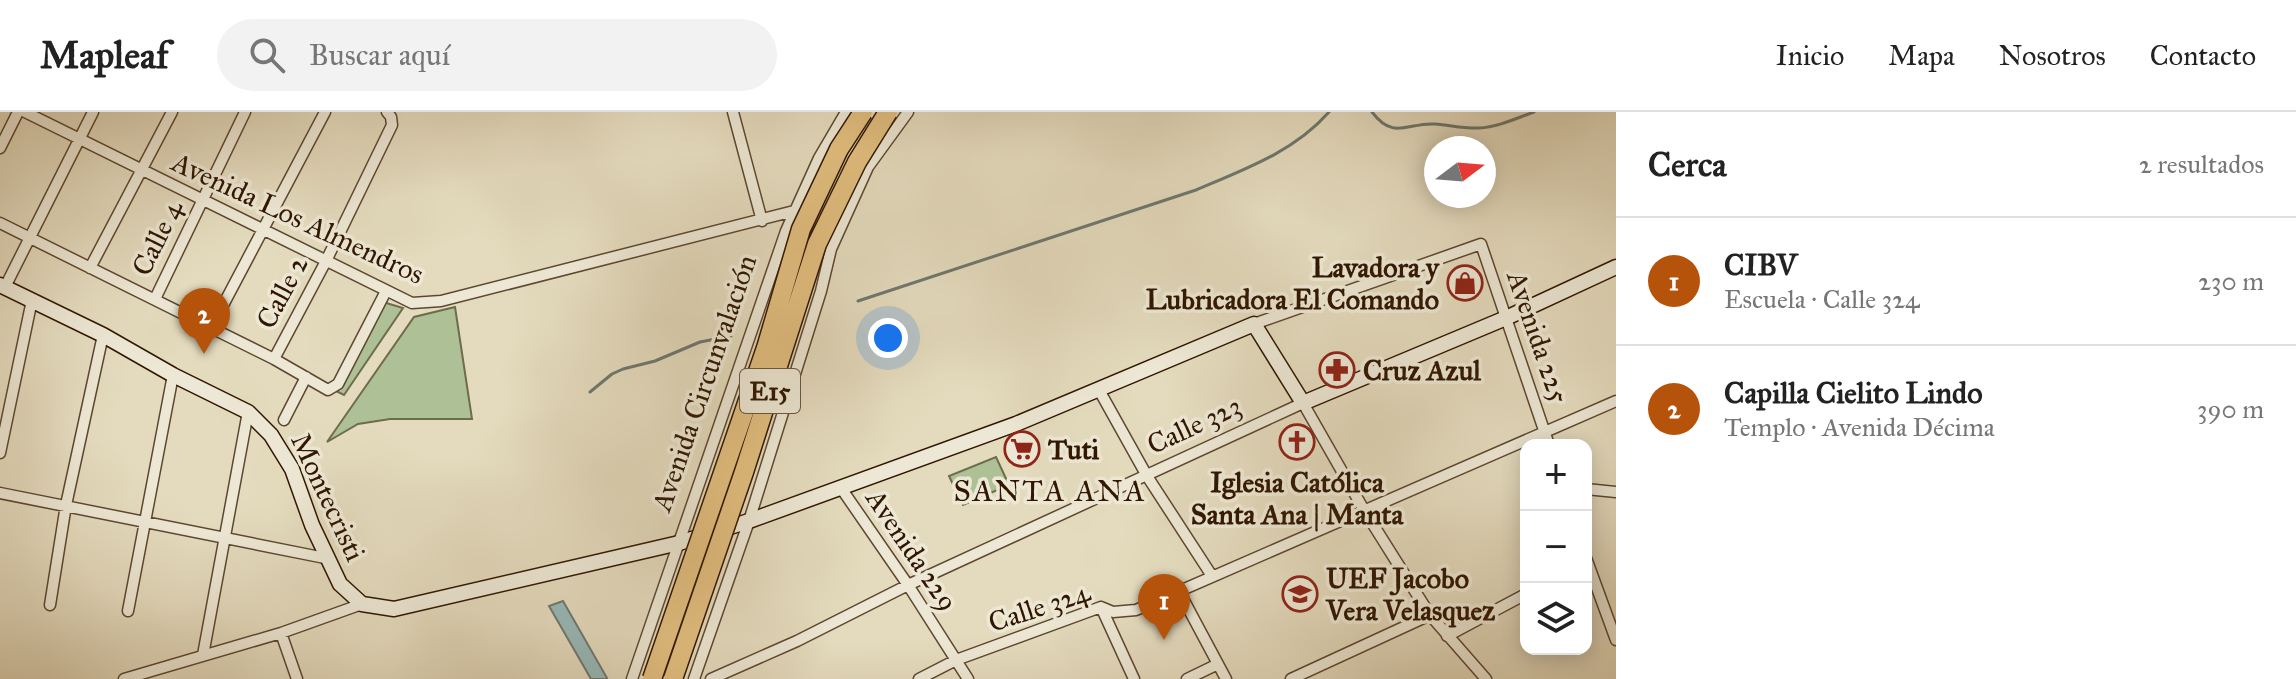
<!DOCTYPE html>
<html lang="es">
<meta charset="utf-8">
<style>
body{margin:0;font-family:"IM FELL Great Primer",serif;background:#f2f2f2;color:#222}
.controls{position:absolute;right:24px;bottom:24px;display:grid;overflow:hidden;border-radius:16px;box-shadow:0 4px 20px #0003}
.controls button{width:72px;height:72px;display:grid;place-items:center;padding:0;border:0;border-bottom:2px solid #e0e0e0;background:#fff;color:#222;font:40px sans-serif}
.compass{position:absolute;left:1424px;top:24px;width:72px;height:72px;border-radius:50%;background:#fff;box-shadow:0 4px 20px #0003;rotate:74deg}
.you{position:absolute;left:888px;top:226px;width:28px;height:28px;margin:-20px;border:6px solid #fff;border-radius:50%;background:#1a73e8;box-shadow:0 0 0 12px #1a73e833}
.badge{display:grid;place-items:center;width:52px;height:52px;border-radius:50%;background:#b45309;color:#fff;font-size:26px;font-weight:700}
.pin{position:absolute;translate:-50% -66px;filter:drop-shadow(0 2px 4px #0008)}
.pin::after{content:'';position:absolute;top:42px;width:28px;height:24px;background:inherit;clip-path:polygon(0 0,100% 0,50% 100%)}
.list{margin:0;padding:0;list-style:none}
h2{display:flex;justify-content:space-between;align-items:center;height:104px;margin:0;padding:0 32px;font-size:34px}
h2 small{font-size:26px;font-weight:400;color:#767676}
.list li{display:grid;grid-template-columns:52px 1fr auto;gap:24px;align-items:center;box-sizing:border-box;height:128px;padding:0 32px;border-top:2px solid #e0e0e0}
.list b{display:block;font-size:30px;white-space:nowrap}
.list p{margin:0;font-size:26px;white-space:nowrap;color:#767676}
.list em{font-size:26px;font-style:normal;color:#767676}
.icon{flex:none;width:44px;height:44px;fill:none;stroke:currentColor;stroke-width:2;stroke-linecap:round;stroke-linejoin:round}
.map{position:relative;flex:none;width:1616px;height:567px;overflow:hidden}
header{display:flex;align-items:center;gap:48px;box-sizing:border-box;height:112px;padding:0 40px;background:#fff;border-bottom:2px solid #e0e0e0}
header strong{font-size:38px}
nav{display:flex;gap:44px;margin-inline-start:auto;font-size:28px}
.search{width:560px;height:72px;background:#f2f2f2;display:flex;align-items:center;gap:20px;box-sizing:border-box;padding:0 28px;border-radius:44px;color:#767676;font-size:30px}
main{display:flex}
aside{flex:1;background:#fff}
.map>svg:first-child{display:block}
.green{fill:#aec196;stroke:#6f6c4b;stroke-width:2}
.water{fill:#97b9b9;stroke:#6e786f;stroke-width:2}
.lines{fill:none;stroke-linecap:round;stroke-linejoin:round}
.stream{stroke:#6e786f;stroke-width:3}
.street-casing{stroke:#5d4730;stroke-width:13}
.secondary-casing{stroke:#301600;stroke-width:17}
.street{stroke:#ede8d5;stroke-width:10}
.secondary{stroke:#ede8d5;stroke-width:14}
.highway-bridge-casing{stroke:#301600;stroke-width:21;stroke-linecap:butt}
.highway-bridge{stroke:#e2be7f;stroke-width:18}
.labels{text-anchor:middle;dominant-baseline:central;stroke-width:7;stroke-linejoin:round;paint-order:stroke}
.shield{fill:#ede8d5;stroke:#695540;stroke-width:2}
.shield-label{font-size:26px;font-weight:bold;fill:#301600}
.street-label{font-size:28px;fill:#301600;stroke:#ede8d5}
.poi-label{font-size:28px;font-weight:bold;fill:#301600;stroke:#ede8d5;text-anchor:start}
.neighbourhood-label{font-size:30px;letter-spacing:2px;fill:#301600;stroke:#ede8d5}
</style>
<header>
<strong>Mapleaf</strong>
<div class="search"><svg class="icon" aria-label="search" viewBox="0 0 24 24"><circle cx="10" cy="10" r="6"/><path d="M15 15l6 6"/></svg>Buscar aquí</div>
<nav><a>Inicio</a><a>Mapa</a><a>Nosotros</a><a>Contacto</a></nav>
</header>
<main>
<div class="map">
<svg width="1616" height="567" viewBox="0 0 1616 567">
<rect width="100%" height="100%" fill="#e4dbbe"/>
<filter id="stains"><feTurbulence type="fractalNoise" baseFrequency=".0025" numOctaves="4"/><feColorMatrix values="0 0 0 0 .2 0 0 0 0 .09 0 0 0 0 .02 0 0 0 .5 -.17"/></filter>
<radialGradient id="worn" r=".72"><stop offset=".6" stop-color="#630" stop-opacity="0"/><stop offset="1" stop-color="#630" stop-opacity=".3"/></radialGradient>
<path class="green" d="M383 190 403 196 344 283 336 279Z
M455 195 472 307H390L358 312 327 330 414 205Z
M996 345 1009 373 963 393 949 364Z"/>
<path class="water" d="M563 489 607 566 606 567H591L549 494Z"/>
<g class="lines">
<path class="stream" d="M1372 0C1394 29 1408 10 1435 12 1450 13 1464 17 1479 16 1498 15 1517 6 1534 0
M858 189 1196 78C1243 58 1294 40 1329 0
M590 280 612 262 623 257 655 249 700 230 731 224"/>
<defs>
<path id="street" d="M25 0 412 191 441 189 794 99
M733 0 762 109
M0 36 18 0
M0 111 274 247 328 278 338 272 386 179
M90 156 172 0
M5 175 93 0
M155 187 245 0
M1254 212 1481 132 1549 333
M211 216 325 0
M274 247 326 149 392 13 391 5 387 0
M1099 278 1147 364 1212 464
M284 308 306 265
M0 341 32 188
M841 376 908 473 968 567
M1586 377 1616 380
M0 381 325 446
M1586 446 1616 528
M1180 481 1226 567
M50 493 66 393 103 223
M1101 495 1134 567
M128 499 173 263
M281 521 297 567
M1447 524 1526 482
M203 543 248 300
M124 567 281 521 362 492
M632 567 786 119 819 46 846 0
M694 567 749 409 821 179 831 137 868 55 908 0
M711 567 797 529 908 473 1303 291 1364 398 1430 503 1486 567
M919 567 956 548 1101 495 1113 500 1136 498 1616 289
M1187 567 1218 552
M1291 567 1430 503"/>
<path id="secondary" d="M0 173 103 223 173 263 248 300 271 323 292 357 312 413 340 472 362 492 394 497 679 431 749 409 1016 312 1254 212 1303 291 1506 206 1616 155"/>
</defs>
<use href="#street" class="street-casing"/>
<use href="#secondary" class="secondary-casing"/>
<use href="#street" class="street"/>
<use href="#secondary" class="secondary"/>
<defs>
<path id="highway-bridge" d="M652 567 766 236 801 117 839 37 863 0
M673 567 744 360 817 132 857 50 888 0"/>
</defs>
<use href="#highway-bridge" class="highway-bridge-casing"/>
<use href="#highway-bridge" class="highway-bridge"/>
</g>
<defs>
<symbol id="shop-ring" viewBox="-11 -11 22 22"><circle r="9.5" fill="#ede8d5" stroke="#8f2418" stroke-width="1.5"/><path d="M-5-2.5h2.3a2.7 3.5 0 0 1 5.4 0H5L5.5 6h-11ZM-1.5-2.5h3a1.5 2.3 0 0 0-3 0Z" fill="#8f2418"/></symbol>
<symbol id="pharmacy-ring" viewBox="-11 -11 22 22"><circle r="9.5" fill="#ede8d5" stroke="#8f2418" stroke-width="1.5"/><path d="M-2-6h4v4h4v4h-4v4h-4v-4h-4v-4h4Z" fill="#8f2418"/></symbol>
<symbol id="church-ring" viewBox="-11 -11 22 22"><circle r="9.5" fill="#ede8d5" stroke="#8f2418" stroke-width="1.5"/><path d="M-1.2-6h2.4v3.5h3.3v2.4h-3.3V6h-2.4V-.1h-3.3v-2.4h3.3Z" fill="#8f2418"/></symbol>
<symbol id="supermarket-ring" viewBox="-11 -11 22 22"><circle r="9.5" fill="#ede8d5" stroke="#8f2418" stroke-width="1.5"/><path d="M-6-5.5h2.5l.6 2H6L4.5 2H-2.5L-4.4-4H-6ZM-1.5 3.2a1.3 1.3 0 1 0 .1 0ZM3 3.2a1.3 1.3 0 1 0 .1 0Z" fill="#8f2418"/></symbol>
<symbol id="school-ring" viewBox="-11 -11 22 22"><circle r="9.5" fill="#ede8d5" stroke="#8f2418" stroke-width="1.5"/><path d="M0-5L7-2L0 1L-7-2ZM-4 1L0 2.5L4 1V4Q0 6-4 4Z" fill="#8f2418"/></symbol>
</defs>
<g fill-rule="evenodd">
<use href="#shop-ring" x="1445" y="151" width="40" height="40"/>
<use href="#pharmacy-ring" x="1317" y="238" width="40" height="40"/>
<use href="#church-ring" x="1277" y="310" width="40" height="40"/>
<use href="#supermarket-ring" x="1002" y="317" width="40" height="40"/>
<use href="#school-ring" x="1280" y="462" width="40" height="40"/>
</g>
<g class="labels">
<rect class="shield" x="740" y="257" width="60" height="44" rx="6"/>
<g class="shield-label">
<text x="770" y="279">E15</text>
</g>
<g class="street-label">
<text transform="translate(298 106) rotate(25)">Avenida Los Almendros</text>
<text transform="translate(157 126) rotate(-64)">Calle 4</text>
<text transform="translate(282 180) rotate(-62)">Calle 2</text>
<text transform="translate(1538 225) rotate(71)">Avenida 225</text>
<text transform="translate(704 271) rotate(-71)">Avenida Circunvalación</text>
<text transform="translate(1194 313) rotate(-25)">Calle 323</text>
<text transform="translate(328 385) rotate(65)">Montecristi</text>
<text transform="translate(912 438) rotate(56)">Avenida 229</text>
<text transform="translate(1039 495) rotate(-18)">Calle 324</text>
</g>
<g class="poi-label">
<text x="1439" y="155" text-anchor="end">Lavadora y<tspan x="1439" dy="32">Lubricadora El Comando</tspan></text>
<text x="1363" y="258">Cruz Azul</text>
<text x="1048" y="337">Tuti</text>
<text x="1297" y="370" text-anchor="middle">Iglesia Católica<tspan x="1297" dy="32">Santa Ana | Manta</tspan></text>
<text x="1326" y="466">UEF Jacobo<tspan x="1326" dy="32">Vera Velasquez</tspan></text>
</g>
<g class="neighbourhood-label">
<text x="1050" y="379">SANTA ANA</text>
</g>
</g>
<rect width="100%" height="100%" filter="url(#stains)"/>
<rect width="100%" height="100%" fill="url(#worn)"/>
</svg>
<div class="controls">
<button>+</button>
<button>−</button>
<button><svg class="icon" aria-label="layers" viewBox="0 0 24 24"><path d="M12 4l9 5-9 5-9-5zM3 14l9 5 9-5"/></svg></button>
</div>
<svg class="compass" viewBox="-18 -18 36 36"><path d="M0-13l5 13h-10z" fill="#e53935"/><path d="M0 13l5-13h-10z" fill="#767676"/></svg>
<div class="you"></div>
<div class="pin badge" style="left:1164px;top:528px">1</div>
<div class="pin badge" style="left:204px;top:242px">2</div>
</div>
<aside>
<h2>Cerca<small>2 resultados</small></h2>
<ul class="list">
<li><span class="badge">1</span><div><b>CIBV</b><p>Escuela · Calle 324</p></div><em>230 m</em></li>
<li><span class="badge">2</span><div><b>Capilla Cielito Lindo</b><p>Templo · Avenida Décima</p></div><em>390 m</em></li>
</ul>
</aside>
</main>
